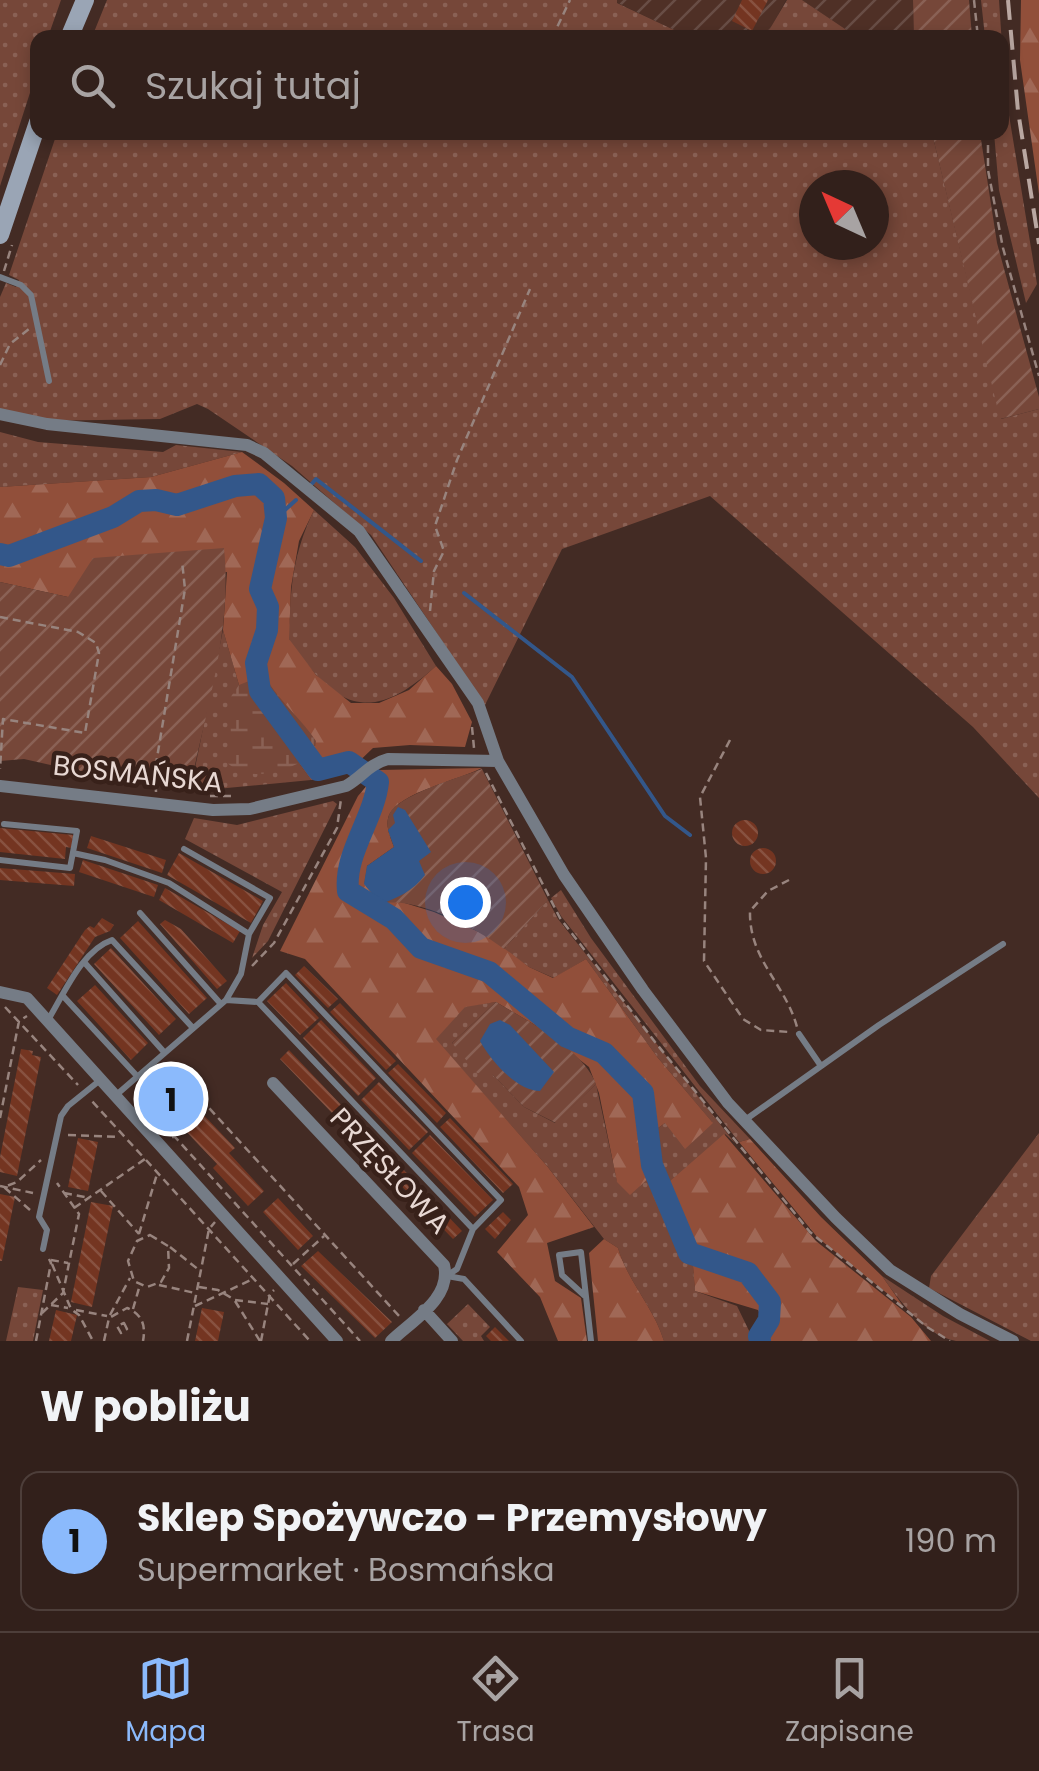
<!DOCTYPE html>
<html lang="pl">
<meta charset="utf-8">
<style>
body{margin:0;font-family:Poppins,sans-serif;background:#3d2d28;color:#f1f3f6}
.compass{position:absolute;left:799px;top:170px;width:90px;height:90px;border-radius:50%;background:#32201b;box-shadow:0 5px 15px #0003;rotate:316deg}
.you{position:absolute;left:465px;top:902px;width:35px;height:35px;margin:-25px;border:8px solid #fff;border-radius:50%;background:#1a73e8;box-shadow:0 0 0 15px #1a73e833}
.badge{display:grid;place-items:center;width:65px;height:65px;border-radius:50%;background:#8bbafc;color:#111;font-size:32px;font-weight:700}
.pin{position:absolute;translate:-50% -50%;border:5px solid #fff;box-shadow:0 2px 10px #0006}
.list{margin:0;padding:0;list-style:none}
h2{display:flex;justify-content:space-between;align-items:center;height:130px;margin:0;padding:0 40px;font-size:42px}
h2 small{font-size:32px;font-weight:400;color:#a8a3a3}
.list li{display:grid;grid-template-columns:65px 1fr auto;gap:30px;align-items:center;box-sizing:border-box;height:140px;margin:0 20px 20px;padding:0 20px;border:2px solid #4d3e3a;border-radius:20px}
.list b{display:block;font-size:38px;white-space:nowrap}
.list p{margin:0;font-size:32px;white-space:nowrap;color:#a8a3a3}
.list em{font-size:32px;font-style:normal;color:#a8a3a3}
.icon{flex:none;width:55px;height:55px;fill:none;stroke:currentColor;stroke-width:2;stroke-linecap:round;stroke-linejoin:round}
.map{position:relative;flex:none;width:1039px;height:1341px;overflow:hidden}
.search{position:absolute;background:#32201b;box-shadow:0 5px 15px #0003;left:30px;right:30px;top:30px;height:110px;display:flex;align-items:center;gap:25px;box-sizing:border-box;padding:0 35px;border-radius:20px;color:#a8a3a3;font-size:38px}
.sheet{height:290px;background:#32201b}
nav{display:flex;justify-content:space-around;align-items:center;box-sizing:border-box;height:140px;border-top:2px solid #4d3e3a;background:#32201b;font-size:28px;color:#a8a3a3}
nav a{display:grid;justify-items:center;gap:5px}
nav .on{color:#8bbafc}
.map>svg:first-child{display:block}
.industrial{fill:url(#industrial-furrows)}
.grass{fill:url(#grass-dots);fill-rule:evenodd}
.forest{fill:url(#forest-firs)}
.wetland{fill:url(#wetland-marsh)}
.garden{fill:url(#garden-furrows)}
.water{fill:#33578a}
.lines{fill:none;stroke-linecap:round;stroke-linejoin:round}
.stream{stroke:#33578a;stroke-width:4}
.river{stroke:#33578a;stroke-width:22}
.building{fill:url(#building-back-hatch)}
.path{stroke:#98847e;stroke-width:2.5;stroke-dasharray:8 5;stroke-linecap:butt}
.lane{stroke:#757c86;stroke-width:6}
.street{stroke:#757c86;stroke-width:12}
.secondary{stroke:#9aa5b5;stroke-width:18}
.rail{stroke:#baa8a2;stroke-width:4;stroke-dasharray:20 10;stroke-linecap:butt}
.labels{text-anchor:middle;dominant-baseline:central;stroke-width:9;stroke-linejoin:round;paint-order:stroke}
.street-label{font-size:28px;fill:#e8d8d3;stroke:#38211a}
</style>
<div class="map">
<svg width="1039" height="1341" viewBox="0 0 1039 1341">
<defs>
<pattern id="industrial-furrows" width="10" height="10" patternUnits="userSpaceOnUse" patternTransform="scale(2.5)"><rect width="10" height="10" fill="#4f3026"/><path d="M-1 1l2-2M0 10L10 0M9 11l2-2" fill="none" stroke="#684d45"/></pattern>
<pattern id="grass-dots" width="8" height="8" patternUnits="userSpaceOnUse" patternTransform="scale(2.5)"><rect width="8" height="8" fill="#764739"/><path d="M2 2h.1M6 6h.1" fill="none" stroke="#8a6155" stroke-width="1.8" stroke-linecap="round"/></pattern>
<pattern id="forest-firs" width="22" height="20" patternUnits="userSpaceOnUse" patternTransform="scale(2.5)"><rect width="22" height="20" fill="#914f3a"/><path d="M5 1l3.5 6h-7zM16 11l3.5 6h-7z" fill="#a06856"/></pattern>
<pattern id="wetland-marsh" width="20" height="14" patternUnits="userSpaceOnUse" patternTransform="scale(2.5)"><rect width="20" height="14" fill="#764739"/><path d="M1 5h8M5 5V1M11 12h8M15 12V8" fill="none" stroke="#8a6155"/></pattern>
<pattern id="garden-furrows" width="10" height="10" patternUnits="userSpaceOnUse" patternTransform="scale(2.5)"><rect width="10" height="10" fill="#764739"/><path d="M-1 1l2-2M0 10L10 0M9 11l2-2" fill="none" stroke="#8a6155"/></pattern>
<pattern id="building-back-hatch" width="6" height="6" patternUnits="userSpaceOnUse" patternTransform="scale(2.5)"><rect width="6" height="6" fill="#743521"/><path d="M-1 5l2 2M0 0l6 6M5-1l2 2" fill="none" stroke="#885240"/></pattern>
</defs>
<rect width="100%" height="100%" fill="#432b24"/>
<path class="industrial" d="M617 0H786L765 38 689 37 616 2Z
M802 0H913L914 37H857Z"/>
<path class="grass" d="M0 0H61L48 37 38 38 37 71 0 186Z
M107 0H617V3L689 37H92Z
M787 0H802L857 37H765Z
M981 0H999L1005 91 1037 284 1026 303 999 190 994 133 1002 132V38L985 37Z
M57 133H932L1001 419 1039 409V798L973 727 710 496 562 549 485 705 371 535 292 466 208 409 197 404 160 419 37 421 0 412V297L6 283 16 287 19 280 9 275ZM814 185H874V245H814Z
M0 432 38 442 163 452 176 445 242 452 151 477 0 487Z
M314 510 355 547 394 598 436 666C393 705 354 722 312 670 306 662 292 649 289 639 287 633 290 622 290 615 291 577 297 545 314 510Z
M223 630 244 702 294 756 311 780 216 789 165 788 164 771 194 773Z
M333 801 337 804 268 941 252 958 263 925 282 892 185 839 194 818 237 825Z
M561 890 591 938 700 1086 750 1139 739 1142 561 916 551 898Z
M548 900 558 919 735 1143 725 1134 670 1233 693 1266 695 1291 737 1306 754 1341H664C653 1306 628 1282 618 1248L604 1239 547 1166 435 1039 465 1006 496 1002 452 1043 493 1075 524 1107 555 1123 596 1084 617 1181 654 1131 665 1123 712 1122 658 1058 586 959 554 978 529 967 504 949Z
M1039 1133V1341H1031L929 1288 931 1276Z
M882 1276 943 1316 990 1341C979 1341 966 1341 956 1341 924 1335 899 1300 882 1276Z
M18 1287 43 1290 33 1341H6Z
M468 1304 490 1327 481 1336 484 1341H463L447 1324Z"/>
<path class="forest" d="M1021 0H1039V194L1020 60Z
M242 452 284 483 314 510 299 541 291 587 289 639 316 675 351 703H379L409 690 436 666 452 684 472 722 465 747 410 745 373 748 349 771 311 780 294 756 244 702 223 630 227 572 68 597 0 582V487L151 477Z
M482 768C461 779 398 793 389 815 385 826 390 836 394 847L367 866 395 900 434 912 488 936 529 967 553 978 586 959 658 1058 713 1123 685 1149 665 1123 654 1131 662 1166 630 1195 617 1182 599 1093 589 1067 535 1025 496 1002 465 1007 436 1039 547 1166 594 1227 547 1243 555 1281 581 1298 587 1341H558L540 1297 497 1252 528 1215 519 1187 305 959 280 951 358 796 380 770Z
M724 1134 816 1241 911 1317 931 1341H754L762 1318 758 1310 695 1291 693 1266 670 1233 653 1196Z
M750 1139 821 1217 882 1276 903 1306 818 1238 739 1142Z
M604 1239 618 1248C628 1282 653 1306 664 1341H598L589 1253Z"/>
<path class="wetland" d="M249 681 269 683C283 704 302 720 316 741L314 755C288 770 251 786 225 761L231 740 230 698 239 685Z"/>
<path class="garden" d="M913 0H969L972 37H914Z
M932 133H980L997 243 1039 397V409L1000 419Z
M224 548C232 624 209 700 193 774L142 770 117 780 24 759 0 761V582L68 597 93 558Z
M482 769 548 900 504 949C477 928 414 895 381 904L364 884 367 866 394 847C390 836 385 826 389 815 397 795 461 777 482 769Z
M496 1002C528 1021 583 1049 596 1084L556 1123 524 1107 493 1075 477 1073 452 1043Z"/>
<path class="water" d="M398 807 405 810 431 852 419 861 425 875C413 891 399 897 381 904L364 884 367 866 394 847 388 830 395 823 393 815Z
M500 1020 510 1025 554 1072 540 1091C517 1091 491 1061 480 1041L490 1024Z"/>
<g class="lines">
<path class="stream" d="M309 487 316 479 421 561
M276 518 296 500
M464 593 572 677 665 816 690 835"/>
<path class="river" d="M0 554 9 556 113 517 139 501 156 500 177 505 235 486 259 484 274 498 276 518 260 589 268 607 267 630 256 663 260 691 318 770 349 762 378 782C374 819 344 853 348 891L394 919 421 948 489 972 567 1037 604 1053 643 1093 652 1165 689 1253 748 1273 770 1302 769 1320 759 1336 760 1341"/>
</g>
<path class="building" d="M742 0H768L752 31 732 21Z
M732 833a13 13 0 1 1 26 0a13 13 0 1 1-26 0Z
M0 828 73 835 72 848 66 847 65 859 0 852Z
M91 836 166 860 162 873 87 848Z
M750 861a13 13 0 1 1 26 0a13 13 0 1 1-26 0Z
M179 853 263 901 251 923 167 875Z
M83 860 158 885 154 897 79 872Z
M0 868 75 874 74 886 0 880Z
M165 888 240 931 233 943 159 900Z
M102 918 114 925 110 931 95 937 57 995 47 988 85 930 90 926 94 928Z
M165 920 181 929 227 981 217 989 160 924Z
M138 921 207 998 189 1014 120 938Z
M111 948 176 1019 159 1035 94 964Z
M304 966 338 999 328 1008 295 975Z
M286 983 319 1018 300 1035 267 1001Z
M95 985 148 1043 131 1060 77 1001Z
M340 1003 396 1061 386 1070 330 1012Z
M321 1020 376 1078 358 1096 303 1038Z
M21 1049 33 1051 32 1055 41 1057 17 1176 0 1172V1157Z
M289 1050 345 1109 336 1117 280 1059Z
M398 1064 446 1113 437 1123 388 1073Z
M170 1071 188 1090 157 1118 139 1099Z
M379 1082 428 1132 409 1150 361 1100Z
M199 1110 235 1148 229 1153 264 1191 248 1206 213 1168 217 1164 181 1126Z
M348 1112 391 1157 382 1166 340 1120Z
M450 1118 513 1184 503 1193 440 1127Z
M430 1135 493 1200 475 1217 412 1153Z
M78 1138 98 1142 88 1191 68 1187Z
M399 1165 462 1231 453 1239 390 1174Z
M0 1194 15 1197 2 1261H0Z
M278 1198 313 1236 298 1250 263 1212Z
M91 1202 113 1206 92 1307 71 1302Z
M503 1212 511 1220 495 1239 485 1229Z
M318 1251 392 1322 375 1338 301 1266Z
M202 1308 224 1312 218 1341H195Z
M56 1310 77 1315 71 1341H49Z
M495 1327 509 1341H491L486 1336Z"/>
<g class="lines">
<path class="path" d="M974 0 978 38
M552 38 570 0
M988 132V170L1003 248 1039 376
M4 271 12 245
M0 365 10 344 29 329
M430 611 434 571 444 551 435 526 457 460 530 289
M0 617 78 632 96 643 99 653 85 733 3 719 0 769
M472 727 474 748
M730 740 700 797 706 858 704 961 743 1019 761 1030 789 1032
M486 773 560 918 655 1042 810 1232 927 1327 950 1341
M156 792 155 770 185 589 182 561
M210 796H232
M789 880 768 891 750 911C749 960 785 983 797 1027
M252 966 274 943 337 828 341 799
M5 1007 78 1085
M0 1118 19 1021 27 1016
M163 1131 199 1097 400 1317
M68 1135 120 1137
M172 1137H175L360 1341
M146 1160 310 1341
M0 1186 33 1193
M101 1191 139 1234
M64 1193 90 1198
M74 1208 145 1159 90 1099
M30 1210 4 1187 17 1182 41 1160
M139 1234 157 1174
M150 1235 168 1246 169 1268 161 1282 147 1287 134 1281 128 1261 137 1241Z
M170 1247 199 1270
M51 1260 68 1263
M52 1264 71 1309 79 1315 93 1341
M293 1264 324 1236
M159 1285 195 1293
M199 1287 218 1290 235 1300 268 1304
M235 1301 260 1341
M51 1305 68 1308
M195 1306 251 1280
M133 1309 139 1288
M76 1310 107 1316
M42 1313 63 1293 79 1214 57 1183
M110 1315 130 1278
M124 1323 127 1329 121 1333 117 1326Z
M36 1341 51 1263 49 1259
M104 1341 109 1318 127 1308C142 1314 146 1325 143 1341
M187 1341 209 1229 215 1222
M261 1341 270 1294 274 1290"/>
<path class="lane" d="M0 277 21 285 31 295 49 381
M73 853 105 860 169 883 249 934
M0 860 70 868 77 831 4 824
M140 913 220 1003
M84 962 164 1052
M63 996 137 1076
M226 1000 258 1002 473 1229 501 1200 286 973 258 1002
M48 1020C64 994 82 950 112 940L193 1028
M799 1034 821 1066
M115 1096 226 1000 241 974 249 934 270 898 184 849
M745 1120 879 1025 1003 944
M43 1249 47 1230 39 1217 61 1116 68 1106 99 1081
M448 1275 457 1269 473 1229
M447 1276 464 1279 521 1341
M586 1297 562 1275 559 1255 581 1252 591 1341"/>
<path class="street" d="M0 414 47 424 247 445 264 453 359 531 478 703 498 761 564 875 643 990 728 1103 836 1218 890 1270 960 1314 1013 1341
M0 786 213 810 250 809 346 786C362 777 369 764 388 759L498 761
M0 992 27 998 337 1341
M273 1083 444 1265C452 1298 413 1320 391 1341
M424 1310 452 1341"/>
<path class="secondary" d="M69 38 85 0
M0 235 38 122"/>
<path class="rail" d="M1008 0 1018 111 1039 244"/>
</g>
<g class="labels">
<g class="street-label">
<text transform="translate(138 774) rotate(6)">BOSMAŃSKA</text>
<text transform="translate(390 1171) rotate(47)">PRZĘSŁOWA</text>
</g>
</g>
</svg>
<svg class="compass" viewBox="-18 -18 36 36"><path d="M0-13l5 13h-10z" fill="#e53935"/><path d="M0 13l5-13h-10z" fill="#a8a3a3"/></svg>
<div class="you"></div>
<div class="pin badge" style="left:171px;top:1099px">1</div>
<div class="search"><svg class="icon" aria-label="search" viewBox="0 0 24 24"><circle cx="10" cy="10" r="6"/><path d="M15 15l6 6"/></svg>Szukaj tutaj</div>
</div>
<section class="sheet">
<h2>W pobliżu<small></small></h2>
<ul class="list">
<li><span class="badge">1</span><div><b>Sklep Spożywczo - Przemysłowy</b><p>Supermarket · Bosmańska</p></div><em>190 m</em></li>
</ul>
</section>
<nav>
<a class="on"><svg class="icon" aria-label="map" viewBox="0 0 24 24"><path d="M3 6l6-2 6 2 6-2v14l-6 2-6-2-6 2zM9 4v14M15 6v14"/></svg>Mapa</a>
<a><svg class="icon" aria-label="directions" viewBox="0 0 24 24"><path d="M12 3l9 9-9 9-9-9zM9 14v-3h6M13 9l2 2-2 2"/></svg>Trasa</a>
<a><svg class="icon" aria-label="saved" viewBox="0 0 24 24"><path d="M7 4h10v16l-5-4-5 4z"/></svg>Zapisane</a>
</nav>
